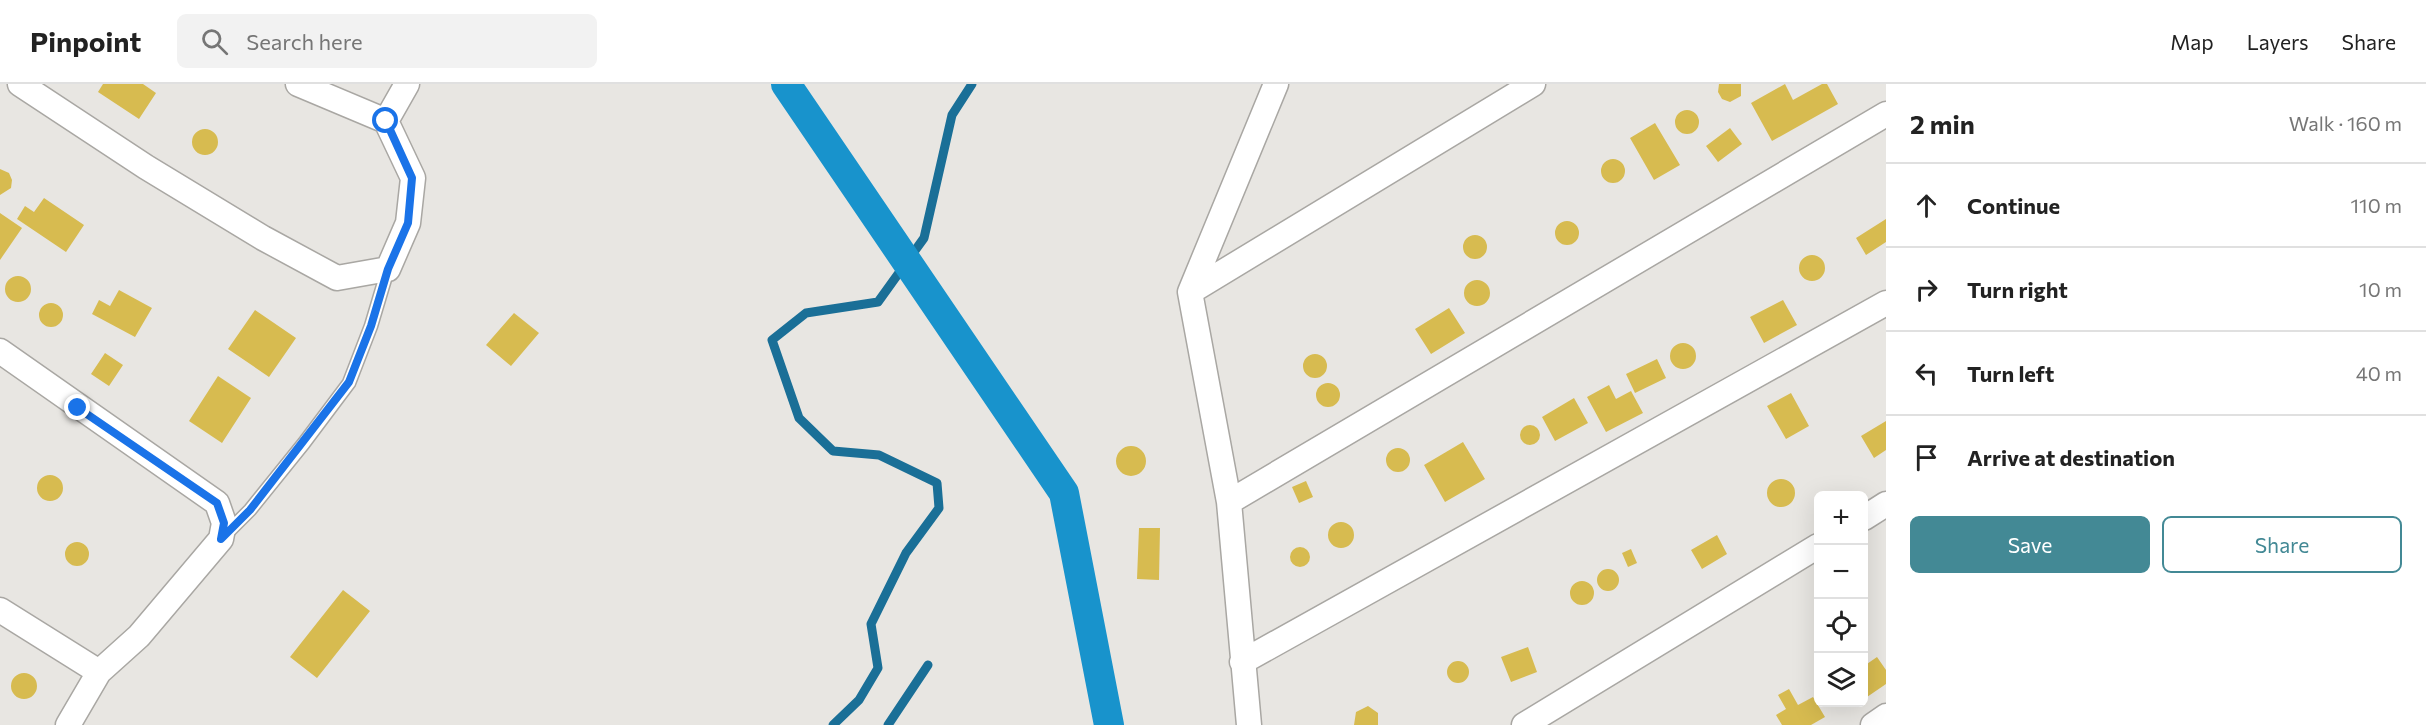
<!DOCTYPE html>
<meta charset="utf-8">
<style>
body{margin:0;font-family:Commissioner,sans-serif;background:#f2f2f2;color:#222}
.controls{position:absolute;right:18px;bottom:18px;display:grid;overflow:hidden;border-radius:9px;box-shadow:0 6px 24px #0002}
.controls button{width:54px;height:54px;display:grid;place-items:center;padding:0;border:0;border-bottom:2px solid #e0e0e0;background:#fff;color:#222;font:30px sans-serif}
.stop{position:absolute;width:18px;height:18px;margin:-14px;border:4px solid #1a73e8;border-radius:50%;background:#fff}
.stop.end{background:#1a73e8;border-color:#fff;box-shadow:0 2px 6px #0008}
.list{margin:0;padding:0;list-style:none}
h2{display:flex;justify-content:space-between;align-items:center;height:78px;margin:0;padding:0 24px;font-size:26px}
h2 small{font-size:20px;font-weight:400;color:#767676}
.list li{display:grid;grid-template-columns:39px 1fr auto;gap:18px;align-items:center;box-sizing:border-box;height:84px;padding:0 24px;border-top:2px solid #e0e0e0}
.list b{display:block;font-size:22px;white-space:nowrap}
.list em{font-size:20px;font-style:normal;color:#767676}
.actions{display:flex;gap:12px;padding:18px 24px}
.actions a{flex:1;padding:14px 0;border:2px solid #438995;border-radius:9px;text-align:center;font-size:21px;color:#438995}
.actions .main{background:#438995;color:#fff}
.icon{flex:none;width:33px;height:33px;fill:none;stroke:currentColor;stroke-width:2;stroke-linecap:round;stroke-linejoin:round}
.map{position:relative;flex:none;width:1886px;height:641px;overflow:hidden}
header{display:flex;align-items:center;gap:36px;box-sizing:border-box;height:84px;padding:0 30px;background:#fff;border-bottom:2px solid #e0e0e0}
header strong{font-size:28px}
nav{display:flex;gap:33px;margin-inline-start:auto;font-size:21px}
.search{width:420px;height:54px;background:#f2f2f2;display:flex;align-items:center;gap:15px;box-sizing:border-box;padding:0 21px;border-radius:9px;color:#767676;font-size:22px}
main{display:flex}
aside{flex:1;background:#fff}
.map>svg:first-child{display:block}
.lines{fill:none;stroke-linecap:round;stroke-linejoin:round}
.stream{stroke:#1a6f97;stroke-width:9}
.canal{stroke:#1893cc;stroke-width:30}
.building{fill:#d7bb50}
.lane-casing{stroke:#a9a7a3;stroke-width:15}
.street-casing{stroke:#a9a7a3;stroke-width:27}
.lane{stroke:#fff;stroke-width:12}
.street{stroke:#fff;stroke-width:24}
.route{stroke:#1a73e8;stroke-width:8}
</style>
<header>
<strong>Pinpoint</strong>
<div class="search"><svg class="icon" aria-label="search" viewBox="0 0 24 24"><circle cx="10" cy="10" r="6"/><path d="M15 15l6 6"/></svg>Search here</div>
<nav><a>Map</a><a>Layers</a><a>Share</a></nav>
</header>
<main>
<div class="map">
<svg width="1886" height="641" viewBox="0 0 1886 641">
<rect width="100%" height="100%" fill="#e8e6e2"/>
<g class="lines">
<path class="stream" d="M833 641 859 616 878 584 871 540 906 469 939 424 937 399 879 371 833 367 799 334 772 256 806 229 878 218 924 154 952 31 972 0
M888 641 928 581"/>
<path class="canal" d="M786 0 1064 409 1109 641"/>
</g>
<path class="building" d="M103 0H143L156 9 139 35 98 8Z
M1719 0H1741V12L1730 18 1722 15 1718 8Z
M1785 0 1793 16 1822 0H1827L1838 20 1772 57 1751 19Z
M1675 38a12 12 0 1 1 24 0a12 12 0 1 1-24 0Z
M1655 39 1680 81 1654 96 1630 54Z
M1730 44 1742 60 1718 78 1706 62Z
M192 58a13 13 0 1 1 26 0a13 13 0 1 1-26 0Z
M1601 87a12 12 0 1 1 24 0a12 12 0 1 1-24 0Z
M0 85 9 89 12 96 11 104 0 111Z
M44 114 84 141 66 168 17 135 25 122 34 128Z
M0 129 22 144 0 176Z
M1886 135V158L1866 171 1856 154Z
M1555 149a12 12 0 1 1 24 0a12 12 0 1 1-24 0Z
M1463 163a12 12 0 1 1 24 0a12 12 0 1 1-24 0Z
M1799 184a13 13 0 1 1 26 0a13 13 0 1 1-26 0Z
M5 205a13 13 0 1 1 26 0a13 13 0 1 1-26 0Z
M1464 209a13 13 0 1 1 26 0a13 13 0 1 1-26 0Z
M119 206 152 224 135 253 92 230 99 216 110 222Z
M1783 216 1797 241 1764 259 1750 233Z
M39 231a12 12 0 1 1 24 0a12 12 0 1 1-24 0Z
M1449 224 1465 249 1431 270 1415 245Z
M255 226 296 254 269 293 228 265Z
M514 229 539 249 511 282 486 261Z
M1670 272a13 13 0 1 1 26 0a13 13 0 1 1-26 0Z
M105 269 123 281 109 302 91 290Z
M1303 282a12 12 0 1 1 24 0a12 12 0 1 1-24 0Z
M1657 275 1666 294 1635 309 1626 290Z
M218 292 251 314 222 359 189 337Z
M1316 311a12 12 0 1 1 24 0a12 12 0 1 1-24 0Z
M1609 301 1616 315 1631 307 1643 329 1606 348 1587 313Z
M1791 309 1809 342 1786 355 1767 322Z
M1574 314 1588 339 1555 357 1542 333Z
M1886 337V366L1874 374 1861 352Z
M1520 351a10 10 0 1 1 20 0a10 10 0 1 1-20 0Z
M1463 358 1485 395 1445 418 1424 381Z
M1116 377a15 15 0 1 1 30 0a15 15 0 1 1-30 0Z
M1386 376a12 12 0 1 1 24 0a12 12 0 1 1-24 0Z
M37 404a13 13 0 1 1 26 0a13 13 0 1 1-26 0Z
M1767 409a14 14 0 1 1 28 0a14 14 0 1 1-28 0Z
M1306 397 1313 413 1299 419 1292 403Z
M1328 451a13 13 0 1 1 26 0a13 13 0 1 1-26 0Z
M1139 444H1160L1159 496 1137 495Z
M1717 451 1727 470 1702 485 1691 466Z
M65 470a12 12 0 1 1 24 0a12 12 0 1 1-24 0Z
M1290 473a10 10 0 1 1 20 0a10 10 0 1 1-20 0Z
M1631 465 1637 479 1628 483 1622 469Z
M1597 496a11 11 0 1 1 22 0a11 11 0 1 1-22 0Z
M1570 509a12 12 0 1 1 24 0a12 12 0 1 1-24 0Z
M343 506 370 527 317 594 290 573Z
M1528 563 1537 588 1511 598 1501 573Z
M1877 573 1886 586V600L1867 613 1864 607V582Z
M1447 588a11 11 0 1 1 22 0a11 11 0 1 1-22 0Z
M11 602a13 13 0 1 1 26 0a13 13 0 1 1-26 0Z
M1789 605 1798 621 1813 613 1825 633 1811 641H1782L1776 631 1786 625 1778 611Z
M1368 622 1378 629V641H1354L1356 628Z"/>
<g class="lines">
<defs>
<path id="lane" d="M225 451 250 426 304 359 349 299 371 242 388 185"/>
<path id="street" d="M20 0 146 83 263 154 337 194 388 185 408 139 413 94 386 37 298 0
M386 37 407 0
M1190 208 1533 0
M0 267 217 419 224 439 221 455 139 552 99 588 68 641
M1229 418 1886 30
M1864 434 1886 420
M0 526 99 588
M1242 578 1886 219
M1249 641 1229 418 1190 208 1276 0
M1524 641 1818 462
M1873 641 1886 632"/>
</defs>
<use href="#lane" class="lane-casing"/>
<use href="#street" class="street-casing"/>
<use href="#lane" class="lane"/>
<use href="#street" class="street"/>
</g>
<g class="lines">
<path class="route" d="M78 324 217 419 224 439 221 455 250 426 349 298 371 242 388 185 408 139 412 94 386 37"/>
</g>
</svg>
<div class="controls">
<button>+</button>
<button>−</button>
<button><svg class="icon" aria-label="locate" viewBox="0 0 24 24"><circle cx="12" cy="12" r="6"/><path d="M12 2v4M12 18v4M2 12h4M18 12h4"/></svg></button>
<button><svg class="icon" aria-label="layers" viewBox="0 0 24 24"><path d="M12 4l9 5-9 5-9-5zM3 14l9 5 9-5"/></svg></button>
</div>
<div class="stop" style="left:386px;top:37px"></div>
<div class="stop end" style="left:78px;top:324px"></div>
</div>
<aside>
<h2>2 min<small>Walk · 160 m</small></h2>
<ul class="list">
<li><svg class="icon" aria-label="ahead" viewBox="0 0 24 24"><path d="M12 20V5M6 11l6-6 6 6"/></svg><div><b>Continue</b></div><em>110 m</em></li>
<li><svg class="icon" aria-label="right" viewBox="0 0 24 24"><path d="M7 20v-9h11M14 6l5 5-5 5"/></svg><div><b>Turn right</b></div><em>10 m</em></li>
<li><svg class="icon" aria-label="left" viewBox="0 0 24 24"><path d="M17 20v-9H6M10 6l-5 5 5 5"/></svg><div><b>Turn left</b></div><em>40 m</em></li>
<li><svg class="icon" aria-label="arrive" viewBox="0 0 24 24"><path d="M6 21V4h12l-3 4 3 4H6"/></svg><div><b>Arrive at destination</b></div></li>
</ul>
<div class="actions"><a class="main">Save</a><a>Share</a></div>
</aside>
</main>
